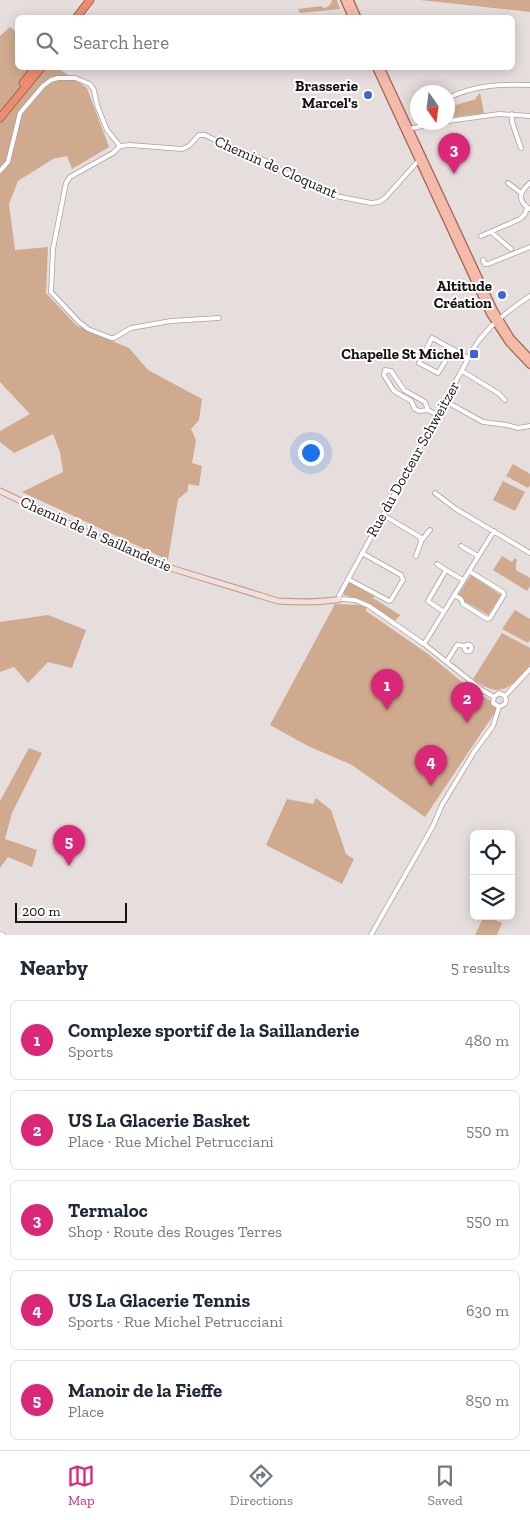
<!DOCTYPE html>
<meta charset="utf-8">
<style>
body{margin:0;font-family:"Zilla Slab",serif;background:#f2f2f3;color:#1f2937}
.controls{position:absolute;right:15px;bottom:15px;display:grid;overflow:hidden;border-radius:8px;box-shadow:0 2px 12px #0003}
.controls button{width:45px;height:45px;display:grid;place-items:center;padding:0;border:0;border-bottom:1px solid #e0e1e3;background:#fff;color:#1f2937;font:25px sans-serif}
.compass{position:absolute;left:410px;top:85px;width:45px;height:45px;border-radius:50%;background:#fff;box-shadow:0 2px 12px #0003;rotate:166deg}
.scale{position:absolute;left:15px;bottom:12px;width:112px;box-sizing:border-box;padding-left:5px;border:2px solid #161212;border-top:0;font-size:14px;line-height:18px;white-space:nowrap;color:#161212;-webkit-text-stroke:4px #fff;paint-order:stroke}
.you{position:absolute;left:310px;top:452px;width:18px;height:18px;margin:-12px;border:4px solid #fff;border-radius:50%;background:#1a73e8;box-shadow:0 0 0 8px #1a73e833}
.badge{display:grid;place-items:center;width:32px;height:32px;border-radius:50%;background:#db2777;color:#fff;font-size:16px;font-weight:700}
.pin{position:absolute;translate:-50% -41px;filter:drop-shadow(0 1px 2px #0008)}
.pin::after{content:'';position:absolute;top:26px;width:18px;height:15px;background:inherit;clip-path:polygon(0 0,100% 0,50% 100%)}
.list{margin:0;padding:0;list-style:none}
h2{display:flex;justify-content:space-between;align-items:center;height:65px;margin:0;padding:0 20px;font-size:21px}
h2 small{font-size:16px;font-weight:400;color:#747a83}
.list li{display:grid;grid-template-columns:32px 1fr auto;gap:15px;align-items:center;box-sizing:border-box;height:80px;margin:0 10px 10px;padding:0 10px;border:1px solid #e0e1e3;border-radius:8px}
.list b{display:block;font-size:19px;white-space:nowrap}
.list p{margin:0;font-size:16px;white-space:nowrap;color:#747a83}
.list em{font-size:16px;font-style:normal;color:#747a83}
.icon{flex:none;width:28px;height:28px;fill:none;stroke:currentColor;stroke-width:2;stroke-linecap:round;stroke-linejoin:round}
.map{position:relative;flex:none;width:530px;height:935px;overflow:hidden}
.search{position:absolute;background:#fff;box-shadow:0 2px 12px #0003;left:15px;right:15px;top:15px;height:55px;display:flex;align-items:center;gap:12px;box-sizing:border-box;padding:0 18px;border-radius:8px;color:#747a83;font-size:19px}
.sheet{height:515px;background:#fff}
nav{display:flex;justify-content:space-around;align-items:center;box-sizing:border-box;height:70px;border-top:1px solid #e0e1e3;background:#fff;font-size:14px;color:#747a83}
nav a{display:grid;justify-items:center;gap:2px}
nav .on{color:#db2777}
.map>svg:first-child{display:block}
.green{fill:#d0aa8e}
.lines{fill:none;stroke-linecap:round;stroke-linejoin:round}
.street-casing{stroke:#a9a0a1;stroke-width:5.5}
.secondary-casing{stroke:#a9a0a1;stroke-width:7}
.primary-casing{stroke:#a16250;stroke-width:8}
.highway-casing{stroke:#a16250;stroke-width:9}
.street{stroke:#fff;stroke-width:4}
.secondary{stroke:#f9ddd5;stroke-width:5}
.primary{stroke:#f4bbaa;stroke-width:5.5}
.highway{stroke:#ec8d72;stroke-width:7}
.poi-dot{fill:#3e64d6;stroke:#fff;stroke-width:2}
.labels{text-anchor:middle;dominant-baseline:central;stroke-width:4;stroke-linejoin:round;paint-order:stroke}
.poi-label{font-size:15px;font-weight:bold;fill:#161212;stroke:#fff;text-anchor:end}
.street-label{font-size:15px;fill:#161212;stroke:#fff}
</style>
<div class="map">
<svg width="530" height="935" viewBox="0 0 530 935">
<rect width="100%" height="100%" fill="#e6dddd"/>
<path class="green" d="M332 0H337L340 9 300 13 298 9 322 6 323 8C328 8 331 5 332 0Z
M420 0H530V12Z
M10 27 17 33 18 68H58L87 88 109 147 72 169 67 156 53 159 18 181 9 204 15 250 48 247 46 293 77 326 129 348 148 370 202 399 199 420 191 429 196 440 192 463 202 466 199 486 188 484V491L178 499 168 560 22 492 63 472 60 452 53 434 14 453 0 442V431L30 414 0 382V36Z
M480 93 484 113 455 117 450 116 449 107 476 99V97Z
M513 464 530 474V485L528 488 506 476Z
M503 481 525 492 515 511 493 500Z
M502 556 512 562 515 558 517 560 516 563V570L530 578V586L527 591 493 570Z
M471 575 501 595 488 615 464 601 462 597 458 595Z
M349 582 374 596 373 598 400 615 395 621 363 600 344 595 343 591Z
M335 604 359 605 366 607V611L428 654 468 687 493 702 498 708 425 817 352 765 308 746 270 725Z
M515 610 530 619V640L528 643 502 629Z
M48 615 86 630 72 668 48 662 28 683 14 667 0 672V622Z
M502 633 530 648C530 652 530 659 530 664 529 668 523 672 520 676 504 695 492 693 473 679Z
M29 748 42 753 12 813 5 839 37 850 32 867 8 857 0 868V801Z
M316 798 331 810 346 854 354 859 342 884 266 845 287 799 313 804Z
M484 916 502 923 497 935H475Z"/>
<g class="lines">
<defs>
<path id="street" d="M448 98C475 85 500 84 530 85
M512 114V122L521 148
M448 121 499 114 530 116
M409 129 440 122
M120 146 113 153 70 177 66 183 53 249 51 292 79 322 88 329 111 338H114L131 328 171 321 219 318
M0 171 8 162 20 113 43 86 51 80 58 78H75L90 84 94 90 97 105 107 130 120 146 130 145 182 149 189 146 199 135H205L221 143 266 161 278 169 331 195 371 203 379 202 385 198 419 160
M508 183 521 193
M530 183C519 192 517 201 530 209
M491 232 511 249
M481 236 520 219 525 214 527 208
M483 260 485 264H488L530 247
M453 349 438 373 419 363 432 338 434 339C445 345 457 351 468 358
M462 371 498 393 505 400
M445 401 483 422 507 425 518 428 530 426
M428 410 419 411 415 409 411 401 394 391 384 375 385 370 391 371 404 390 425 402 428 410 437 415
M435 493 456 509 530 553
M383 515 420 537 421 542 416 556
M421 541 430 530
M461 546 478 556
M437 564 446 570
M348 579 389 601 391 600 403 580 401 575 362 553
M454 595 461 599 463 604 487 619 490 618 504 595 503 592 469 571
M444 612 428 601 446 570 463 580
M424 644 494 531
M464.5 648a3.5 3.5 0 1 1 7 0a3.5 3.5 0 1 1-7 0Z
M447 661 457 645 465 646
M505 696 530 669
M494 697 482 690 424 644 369 606 355 600 340 599 339 596 475 346C489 325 509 310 530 296
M499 707 493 703 494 697 499 693 505 696
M499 707 505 704 506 701 505 696
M0 934 3 935
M371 935 433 826 442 805 474 752 493 726 499 707"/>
<path id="secondary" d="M0 491 116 546 164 566 278 601C298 602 320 603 340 599"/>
<path id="primary" d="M344 0 352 18
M350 0 358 18
M376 68 490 314 509 343 530 365
M381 68 494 310 511 338 530 358"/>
<path id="highway" d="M76 18 90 0
M23 83 35 68
M0 118 41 68"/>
</defs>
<use href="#street" class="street-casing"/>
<use href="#secondary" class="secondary-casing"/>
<use href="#primary" class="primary-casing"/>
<use href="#highway" class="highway-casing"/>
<use href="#street" class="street"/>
<use href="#secondary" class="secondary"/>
<use href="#primary" class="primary"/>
<use href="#highway" class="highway"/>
</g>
<g class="poi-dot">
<circle cx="368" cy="95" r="5"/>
<circle cx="502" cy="295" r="5"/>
<rect x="469" y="349" width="10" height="10" rx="2.5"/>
</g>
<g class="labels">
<g class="poi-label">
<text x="358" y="86">Brasserie<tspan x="358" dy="17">Marcel's</tspan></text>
<text x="492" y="286">Altitude<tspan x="492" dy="17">Création</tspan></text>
<text x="464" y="354">Chapelle St Michel</text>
</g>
<g class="street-label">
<text transform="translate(276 167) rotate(24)">Chemin de Cloquant</text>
<text transform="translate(413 459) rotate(-61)">Rue du Docteur Schweitzer</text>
<text transform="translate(96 534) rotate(24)">Chemin de la Saillanderie</text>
</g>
</g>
</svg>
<div class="controls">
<button><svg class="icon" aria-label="locate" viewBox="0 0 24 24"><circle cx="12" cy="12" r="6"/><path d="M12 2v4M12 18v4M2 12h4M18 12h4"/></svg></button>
<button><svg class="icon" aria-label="layers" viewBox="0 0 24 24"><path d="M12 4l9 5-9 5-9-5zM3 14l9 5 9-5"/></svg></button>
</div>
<svg class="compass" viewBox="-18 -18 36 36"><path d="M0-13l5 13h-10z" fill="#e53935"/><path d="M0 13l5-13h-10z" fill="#747a83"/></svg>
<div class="scale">200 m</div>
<div class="you"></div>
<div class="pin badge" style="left:387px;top:710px">1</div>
<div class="pin badge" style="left:467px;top:723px">2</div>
<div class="pin badge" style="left:454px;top:174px">3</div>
<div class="pin badge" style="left:431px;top:786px">4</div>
<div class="pin badge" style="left:69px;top:866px">5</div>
<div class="search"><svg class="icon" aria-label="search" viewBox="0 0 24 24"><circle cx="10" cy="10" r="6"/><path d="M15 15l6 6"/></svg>Search here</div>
</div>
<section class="sheet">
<h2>Nearby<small>5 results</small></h2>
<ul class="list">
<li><span class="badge">1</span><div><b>Complexe sportif de la Saillanderie</b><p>Sports</p></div><em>480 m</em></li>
<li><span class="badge">2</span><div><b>US La Glacerie Basket</b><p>Place · Rue Michel Petrucciani</p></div><em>550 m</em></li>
<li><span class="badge">3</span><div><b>Termaloc</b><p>Shop · Route des Rouges Terres</p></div><em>550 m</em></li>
<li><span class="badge">4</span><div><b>US La Glacerie Tennis</b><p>Sports · Rue Michel Petrucciani</p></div><em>630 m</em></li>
<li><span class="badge">5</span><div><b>Manoir de la Fieffe</b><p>Place</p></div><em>850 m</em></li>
</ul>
</section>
<nav>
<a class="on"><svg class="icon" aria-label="map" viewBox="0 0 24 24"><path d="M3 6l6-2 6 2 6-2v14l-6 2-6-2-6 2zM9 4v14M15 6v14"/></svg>Map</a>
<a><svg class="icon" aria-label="directions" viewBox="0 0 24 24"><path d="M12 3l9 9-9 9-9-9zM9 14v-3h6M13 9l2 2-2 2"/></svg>Directions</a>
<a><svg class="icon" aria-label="saved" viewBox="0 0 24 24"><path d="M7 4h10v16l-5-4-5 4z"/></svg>Saved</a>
</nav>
